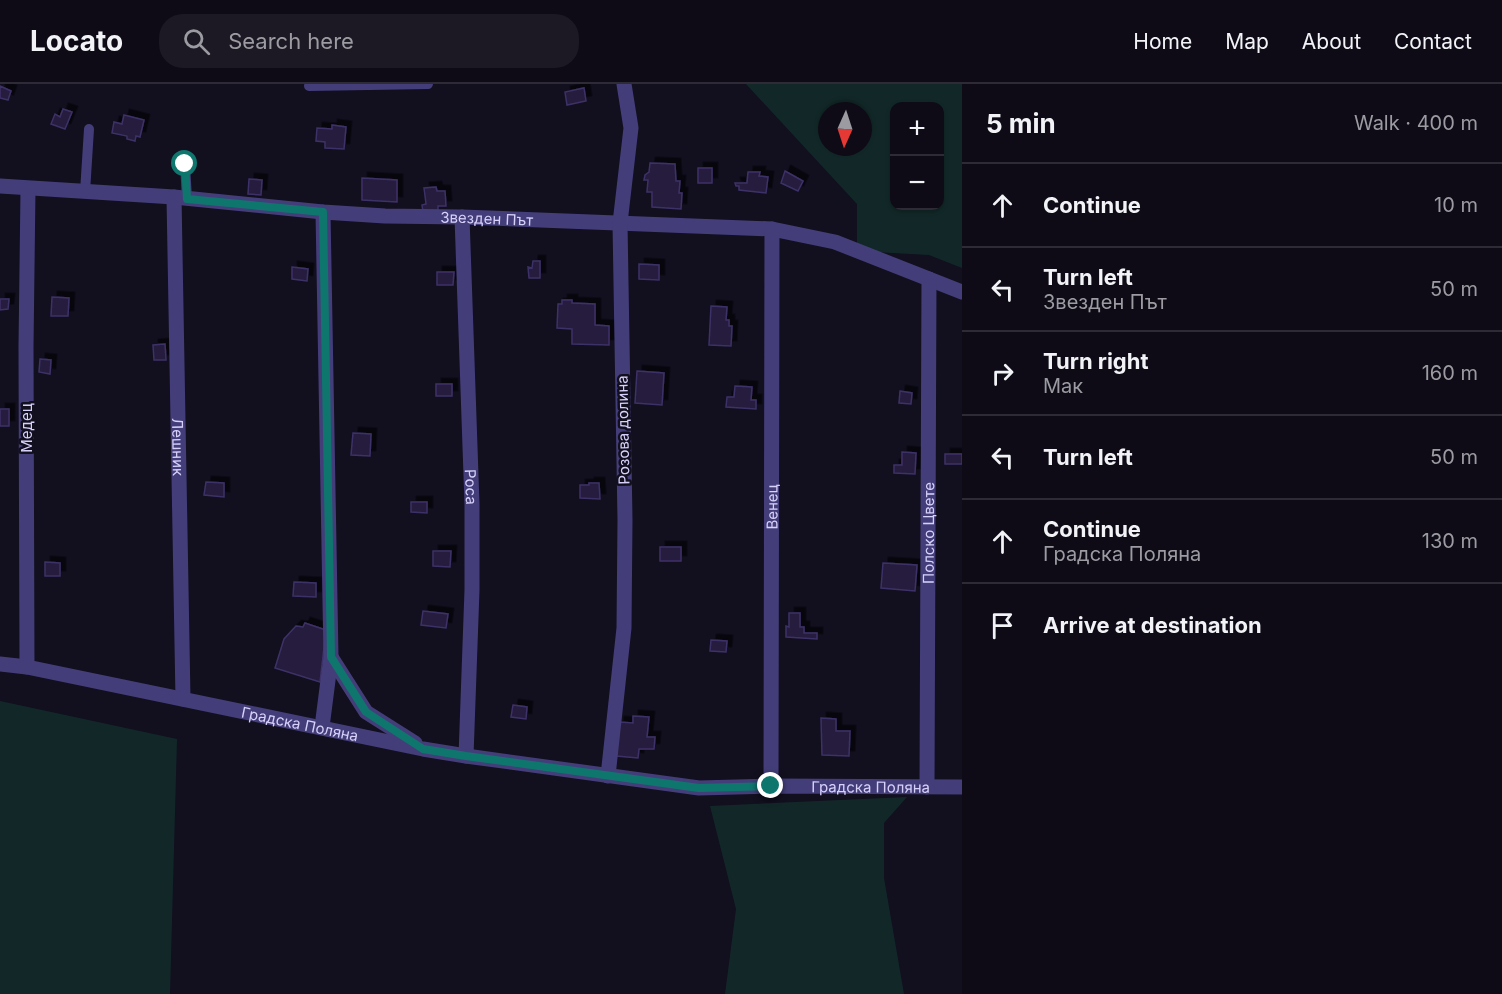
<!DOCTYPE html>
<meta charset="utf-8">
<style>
body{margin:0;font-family:Inter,sans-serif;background:#1c1924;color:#f1f3f6}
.controls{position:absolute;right:18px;top:18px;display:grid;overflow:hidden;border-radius:12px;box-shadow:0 2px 4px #0004}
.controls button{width:54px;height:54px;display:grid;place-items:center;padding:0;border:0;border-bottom:2px solid #2e2b36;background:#0e0b17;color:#f1f3f6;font:30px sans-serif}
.compass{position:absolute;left:818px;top:18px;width:54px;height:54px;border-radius:50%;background:#0e0b17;box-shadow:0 2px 4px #0004;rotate:183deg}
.stop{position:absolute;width:18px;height:18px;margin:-14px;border:4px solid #0f766e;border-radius:50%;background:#fff}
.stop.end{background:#0f766e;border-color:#fff;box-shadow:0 2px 6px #0008}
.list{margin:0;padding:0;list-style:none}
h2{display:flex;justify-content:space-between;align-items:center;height:78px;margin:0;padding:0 24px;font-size:26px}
h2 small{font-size:20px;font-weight:400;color:#9b9ba1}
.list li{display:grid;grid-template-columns:39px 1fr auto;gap:18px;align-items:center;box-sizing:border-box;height:84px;padding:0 24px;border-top:2px solid #2e2b36}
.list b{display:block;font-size:22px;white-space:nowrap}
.list p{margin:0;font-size:20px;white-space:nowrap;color:#9b9ba1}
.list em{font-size:20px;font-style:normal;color:#9b9ba1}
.icon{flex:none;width:33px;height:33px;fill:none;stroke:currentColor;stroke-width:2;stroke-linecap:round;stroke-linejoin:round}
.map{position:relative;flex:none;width:962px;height:910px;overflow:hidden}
header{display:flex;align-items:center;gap:36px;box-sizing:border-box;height:84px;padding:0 30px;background:#0e0b17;border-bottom:2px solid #2e2b36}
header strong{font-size:28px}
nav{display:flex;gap:33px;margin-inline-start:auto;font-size:21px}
.search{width:420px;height:54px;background:#1c1924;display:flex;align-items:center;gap:15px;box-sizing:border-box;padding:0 21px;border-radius:24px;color:#9b9ba1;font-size:22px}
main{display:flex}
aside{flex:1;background:#0e0b17}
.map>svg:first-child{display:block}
.green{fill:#122828;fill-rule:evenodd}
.building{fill:#251d3e;stroke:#3e3167;stroke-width:1.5;filter:url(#shadow)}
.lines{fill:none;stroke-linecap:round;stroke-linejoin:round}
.lane{stroke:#433e79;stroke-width:10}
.street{stroke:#433e79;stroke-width:15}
.route{stroke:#0f766e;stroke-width:8}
.labels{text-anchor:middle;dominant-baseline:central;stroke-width:5;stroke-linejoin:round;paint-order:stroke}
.street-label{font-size:15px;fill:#d7d1fa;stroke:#120f1f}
</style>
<header>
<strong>Locato</strong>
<div class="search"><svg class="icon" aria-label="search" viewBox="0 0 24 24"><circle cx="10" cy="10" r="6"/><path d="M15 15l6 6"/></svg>Search here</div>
<nav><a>Home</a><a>Map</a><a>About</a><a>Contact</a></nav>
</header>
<main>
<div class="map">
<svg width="962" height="910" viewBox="0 0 962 910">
<defs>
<filter id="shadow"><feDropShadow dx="5.5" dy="-5.5" stdDeviation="0" flood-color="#0009"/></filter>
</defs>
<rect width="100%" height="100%" fill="#120f1f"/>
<path class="green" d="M746 0H962V184L929 171 857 167V120ZM894 22H940V122H894ZM827 27H863V63H827Z
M0 617 177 655 170 910H0Z
M907 713 884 739V794L904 910H725L736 825 710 722Z"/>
<path class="building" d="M0 2 11 7 8 16 0 14Z
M584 4 586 17 567 21 565 8Z
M63 25 72 28 65 45 51 40 55 30 60 33Z
M124 31 144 36 140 53 136 52 135 57 127 55V52L112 49 114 38 122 40Z
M332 41 346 43 344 65 325 64V58L316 57 317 44 332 45Z
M650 79 675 80 676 97H680L679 109H682L681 125 652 123V108H647L648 96H644L645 91 649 88Z
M698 84H712V99H698Z
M785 87 803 97 798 107 781 99Z
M748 88H760L759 92 768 93 766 109 739 106V102H736L735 99H747Z
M362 94 397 96V118L362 116Z
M249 95 262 96 261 111 248 110Z
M436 103 437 107H445L446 122H438V127L423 128 422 121 426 120 424 104Z
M533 177H540V194H529L528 183 532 184Z
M639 180 659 181V196L639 195Z
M292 183 308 185 307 197 292 195Z
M437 188H454L453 201H437Z
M52 213 69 214 68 232H51Z
M0 215H9L8 225 0 226Z
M562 216H572V219L595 220V241L609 242V261L572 260V245L557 244 558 220H562Z
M711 222 727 223 726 236H729V242H732L731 262 709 261Z
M165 260 166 276H154L153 261Z
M40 275 51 276 50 290 39 288Z
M637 287 664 289 662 321 635 319Z
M436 300H452V312H436Z
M735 302 752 303 751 316H756V325L726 323 727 313H734Z
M900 307 912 309 911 320 899 319Z
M0 325H9V342H0Z
M353 349 371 350 370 372 351 371Z
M902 368 916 369 915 390 894 389V381H902Z
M945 370H962V380H945Z
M206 398 224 399V413L204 411Z
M589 399H599L600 415 580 414V401H589Z
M411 418H427V429L411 428Z
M660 463H681V477H660Z
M433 467H451L450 483 433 482Z
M45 478 60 479V492H45Z
M883 479 917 481 915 507 881 504Z
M294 498 316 499V513L293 512Z
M423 527 448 530 446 544 421 541Z
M789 529H800V543H804V549H817V555L786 553V542L789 543Z
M305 539 326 546 320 598 275 584 284 555 296 542 303 543Z
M711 556 727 557 726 568 710 567Z
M513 621 527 623 526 635 511 633Z
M633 632 649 633 647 653H655L654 665H639L638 674 616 672 619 638 633 639Z
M821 634 836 635V647H850L849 672 822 671Z"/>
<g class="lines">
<path class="lane" d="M309 2 428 0
M185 80 187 115
M85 108 89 45"/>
<g class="street">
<path id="s1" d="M0 102 174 113 323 128 385 132 462 133 772 145 835 158 962 208"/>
<path id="s2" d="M174 113 183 615"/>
<path id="s3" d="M462 133 472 420V506L466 672"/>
<path d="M331 573 366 628 415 659"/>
<path id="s4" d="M0 580 27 583 423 665 466 672 699 704 771 702 962 703"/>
<path d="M27 583 26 263 28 105"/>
<path d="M322 643 331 573 323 128"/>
<path d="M608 692 624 544 625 436 620 139 631 44 624 0"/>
<path id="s5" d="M771 702 772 145"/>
<path id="s6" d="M927 703 929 195"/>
</g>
</g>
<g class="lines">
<path class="route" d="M185 80 187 115 323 128 331 573 366 628 423 665 466 672 699 704 771 702"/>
</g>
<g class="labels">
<g class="street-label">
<text stroke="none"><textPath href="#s1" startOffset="488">Звезден Път</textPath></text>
<text transform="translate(26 344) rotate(-90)">Медец</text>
<text transform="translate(623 346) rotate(-91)">Розова долина</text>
<text stroke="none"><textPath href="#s2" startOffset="250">Лешник</textPath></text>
<text stroke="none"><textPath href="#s3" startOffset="270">Роса</textPath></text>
<text stroke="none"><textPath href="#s5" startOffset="279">Венец</textPath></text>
<text stroke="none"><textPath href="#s6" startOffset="254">Полско Цвете</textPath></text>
<text stroke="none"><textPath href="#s4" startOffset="306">Градска Поляна</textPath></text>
<text stroke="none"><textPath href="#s4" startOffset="882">Градска Поляна</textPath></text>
</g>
</g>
</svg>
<div class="controls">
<button>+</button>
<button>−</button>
</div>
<svg class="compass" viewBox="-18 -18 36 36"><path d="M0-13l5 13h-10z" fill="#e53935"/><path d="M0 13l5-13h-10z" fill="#9b9ba1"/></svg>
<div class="stop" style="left:185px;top:80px"></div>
<div class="stop end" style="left:771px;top:702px"></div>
</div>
<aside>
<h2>5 min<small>Walk · 400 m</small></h2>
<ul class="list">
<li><svg class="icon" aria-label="ahead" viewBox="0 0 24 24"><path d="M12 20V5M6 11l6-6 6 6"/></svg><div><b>Continue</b></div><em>10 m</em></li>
<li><svg class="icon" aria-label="left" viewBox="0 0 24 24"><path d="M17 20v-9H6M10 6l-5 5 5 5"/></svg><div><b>Turn left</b><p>Звезден Път</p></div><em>50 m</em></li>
<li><svg class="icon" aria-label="right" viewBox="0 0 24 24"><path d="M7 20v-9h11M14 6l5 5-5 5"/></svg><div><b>Turn right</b><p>Мак</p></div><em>160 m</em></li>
<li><svg class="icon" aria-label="left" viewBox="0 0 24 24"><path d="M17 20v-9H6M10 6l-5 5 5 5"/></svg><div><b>Turn left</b></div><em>50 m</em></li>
<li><svg class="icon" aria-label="ahead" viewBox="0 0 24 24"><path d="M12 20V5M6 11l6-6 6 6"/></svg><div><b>Continue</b><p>Градска Поляна</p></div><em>130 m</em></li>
<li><svg class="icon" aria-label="arrive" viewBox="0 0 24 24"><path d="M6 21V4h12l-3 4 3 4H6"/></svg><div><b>Arrive at destination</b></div></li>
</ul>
</aside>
</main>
